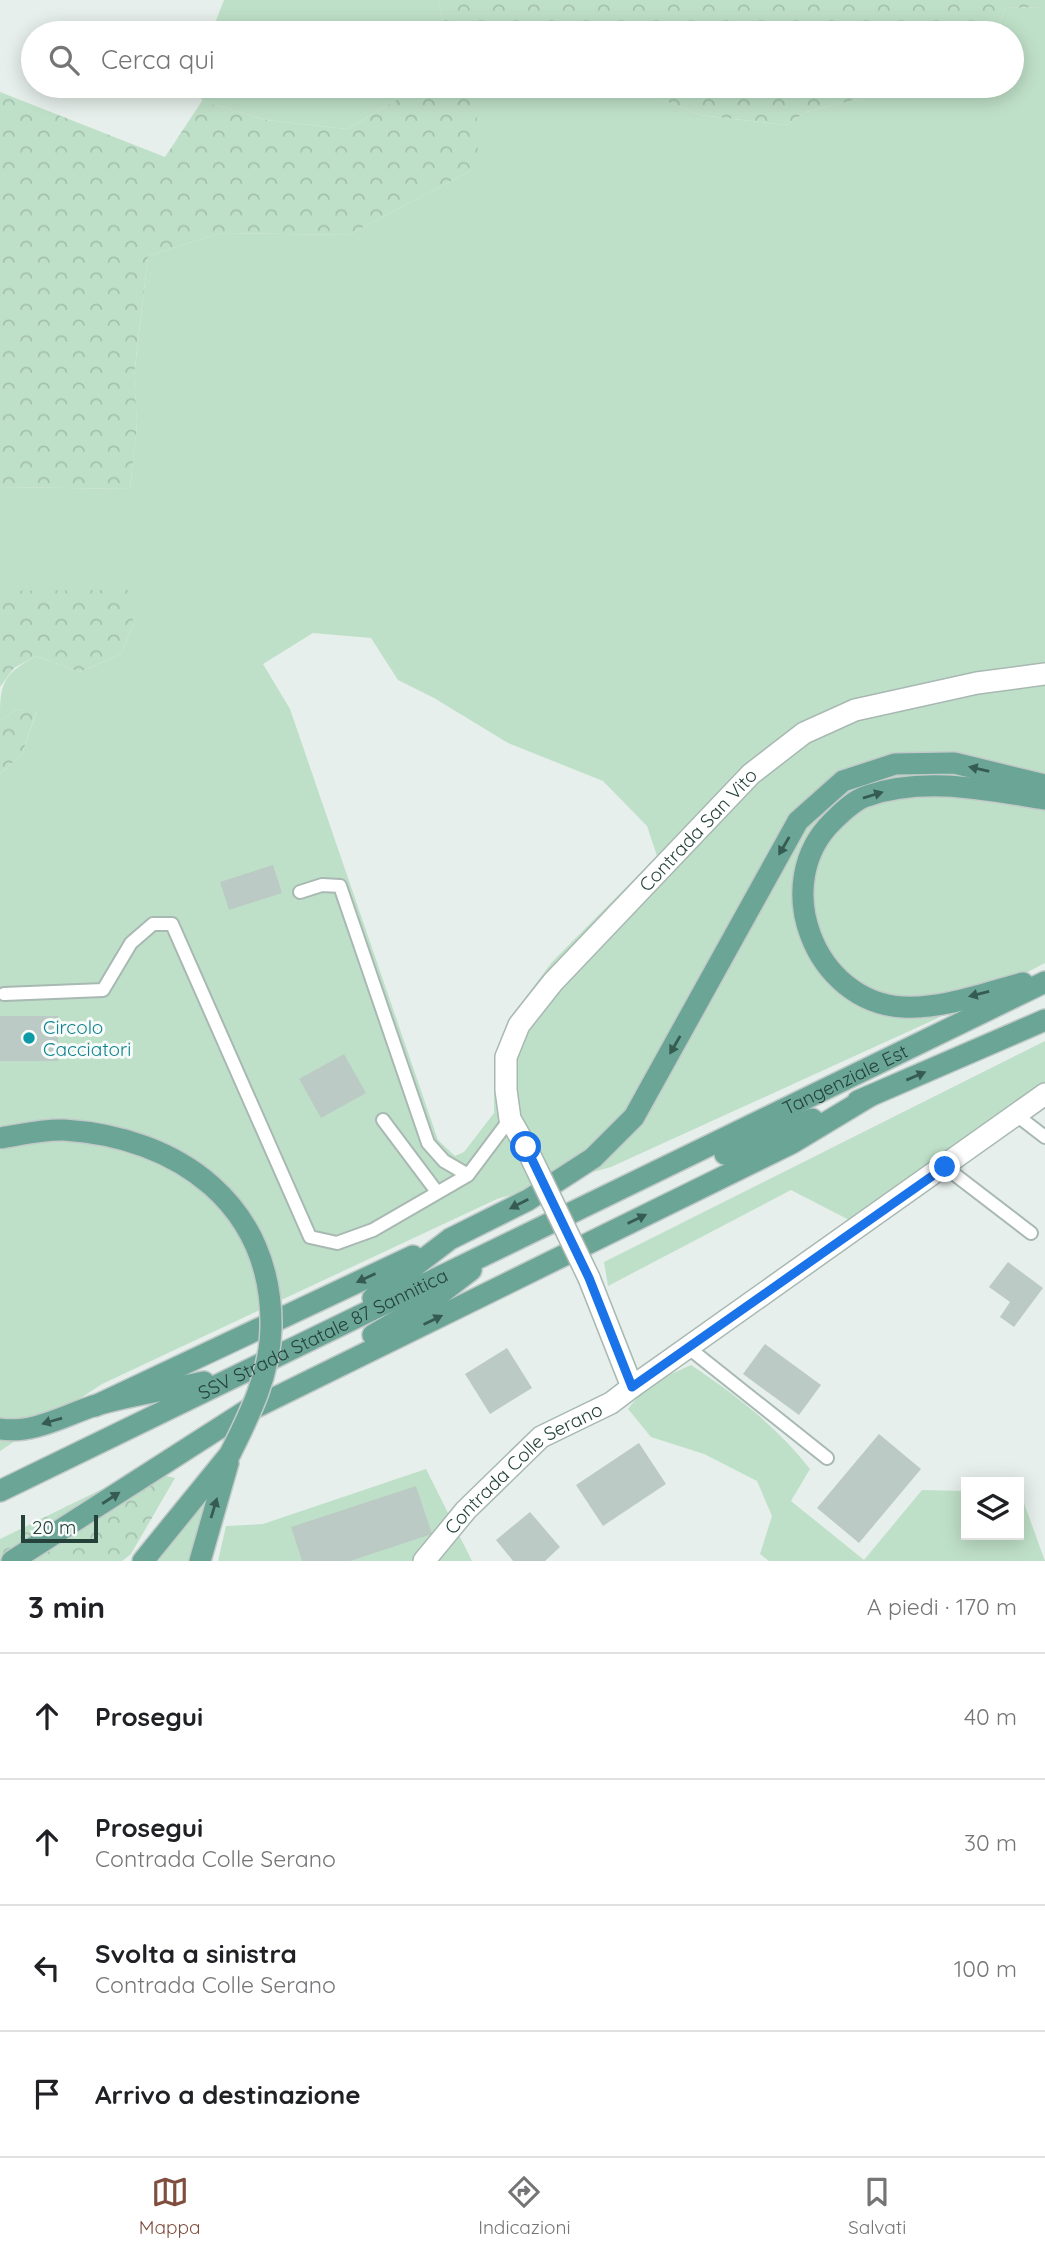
<!DOCTYPE html>
<html lang="it">
<meta charset="utf-8">
<style>
body{margin:0;font-family:Quicksand,sans-serif;background:#f6f6f6;color:#202124}
.controls{position:absolute;right:21px;bottom:21px;display:grid;overflow:hidden;border-radius:0px;box-shadow:0 4px 18px #0003}
.controls button{width:63px;height:63px;display:grid;place-items:center;padding:0;border:0;border-bottom:2px solid #e0e0e0;background:#fff;color:#202124;font:35px sans-serif}
.scale{position:absolute;left:21px;bottom:18px;width:77px;box-sizing:border-box;padding-left:7px;border:4px solid #24423a;border-top:0;font-size:19px;line-height:24px;white-space:nowrap;color:#24423a;-webkit-text-stroke:5px #f7fbf9;paint-order:stroke}
.stop{position:absolute;width:21px;height:21px;margin:-16px;border:5px solid #1a73e8;border-radius:50%;background:#fff}
.stop.end{background:#1a73e8;border-color:#fff;box-shadow:0 2px 7px #0008}
.list{margin:0;padding:0;list-style:none}
h2{display:flex;justify-content:space-between;align-items:center;height:91px;margin:0;padding:0 28px;font-size:30px}
h2 small{font-size:23px;font-weight:400;color:#757577}
.list li{display:grid;grid-template-columns:46px 1fr auto;gap:21px;align-items:center;box-sizing:border-box;height:126px;padding:0 28px;border-top:2px solid #e0e0e0}
.list b{display:block;font-size:26px;white-space:nowrap}
.list p{margin:0;font-size:23px;white-space:nowrap;color:#757577}
.list em{font-size:23px;font-style:normal;color:#757577}
.icon{flex:none;width:38px;height:38px;fill:none;stroke:currentColor;stroke-width:2;stroke-linecap:round;stroke-linejoin:round}
.map{position:relative;flex:none;width:1045px;height:1561px;overflow:hidden}
.search{position:absolute;background:#fff;box-shadow:0 4px 18px #0003;left:21px;right:21px;top:21px;height:77px;display:flex;align-items:center;gap:18px;box-sizing:border-box;padding:0 24px;border-radius:38px;color:#757577;font-size:26px}
.sheet{height:595px;background:#fff}
nav{display:flex;justify-content:space-around;align-items:center;box-sizing:border-box;height:98px;border-top:2px solid #e0e0e0;background:#fff;font-size:19px;color:#757577}
nav a{display:grid;justify-items:center;gap:4px}
nav .on{color:#7f4e3f}
.map>svg:first-child{display:block}
.grass{fill:#bfe0c8;fill-rule:evenodd}
.forest{fill:url(#forest-crowns)}
.building{fill:#bbcac4}
.lines{fill:none;stroke-linecap:round;stroke-linejoin:round}
.service-casing{stroke:#a8b8b2;stroke-width:16}
.minor-casing{stroke:#a8b8b2;stroke-width:24}
.primary-casing{stroke:#c2cac8;stroke-width:24}
.service{stroke:#fff;stroke-width:12}
.minor{stroke:#fff;stroke-width:21}
.primary{stroke:#6aa596;stroke-width:21}
.minor-bridge-casing{stroke:#a8b8b2;stroke-width:24;stroke-linecap:butt}
.primary-bridge-casing{stroke:#c2cac8;stroke-width:24;stroke-linecap:butt}
.minor-bridge{stroke:#fff;stroke-width:21}
.primary-bridge{stroke:#6aa596;stroke-width:21}
.oneway{fill:#365b51}
.route{stroke:#1a73e8;stroke-width:9}
.culture-dot{fill:#0f9aa8;stroke:#f7fbf9;stroke-width:2.5}
.labels{text-anchor:middle;dominant-baseline:central;stroke-width:6;stroke-linejoin:round;paint-order:stroke}
.street-label{font-size:19px;fill:#24423a;stroke:#f7fbf9}
.culture-label{font-size:19px;fill:#0d838f;stroke:#f7fbf9;text-anchor:start}
</style>
<div class="map">
<svg width="1045" height="1561" viewBox="0 0 1045 1561">
<defs>
<pattern id="forest-crowns" width="20" height="18" patternUnits="userSpaceOnUse" patternTransform="scale(1.75)"><rect width="20" height="18" fill="#bfe0c8"/><path d="M2 6a3 3 0 1 1 6 0M12 15a3 3 0 1 1 6 0" fill="none" stroke="#a4c1ad"/></pattern>
</defs>
<rect width="100%" height="100%" fill="#e6efeb"/>
<path class="grass" d="M224 0H438L446 33H211Z
M1045 7V963L938 1018 611 1167 497 1199 102 1384 0 1451V774L22 754 37 711 18 709 0 721C0 683 2 675 36 656L80 672 121 654 133 624 58 592 0 591V487L130 489 137 424 134 376 148 256 221 233 348 235 474 169 467 86H629L700 115 786 125 806 112 874 95 886 86H1012V33H997L1005 8ZM313 633 371 638 398 680 434 698 508 743 603 781 647 826 657 856 552 962 516 1010 503 1035 494 1080V1113L464 1152 455 1156 438 1140 290 709 263 664Z
M199 86H406L398 99 347 129 266 120 202 101Z
M1045 1041V1087L853 1222 791 1190 608 1286 604 1262Z
M691 1365C736 1395 776 1426 810 1469L791 1501 864 1560 922 1490 966 1491V1535H1019L1020 1492 1045 1561H769L760 1554 772 1516 757 1481 704 1454 651 1437 628 1409 647 1385Z
M426 1469 472 1561H218L226 1526 263 1524Z
M210 1490 190 1561H155Z"/>
<path class="forest" d="M438 0H1045V7L1005 8 997 33H446Z
M406 86H467L481 132 474 169 348 235 221 233 148 256 134 375 137 424 130 489 0 487V92L165 157 202 101 266 120 347 129 398 99Z
M629 86H886L874 95 806 112 786 125 700 115Z
M131 590 133 624 121 654 80 672 36 656 14 668 0 687V591Z
M18 709 37 710 22 754 0 774V721Z
M141 1470 175 1478 131 1554 122 1561H0V1539Z"/>
<path class="building" d="M273 865 282 893 229 910 220 882Z
M0 1016H58V1061H0Z
M344 1054 366 1093 321 1118 299 1079Z
M1008 1262 1043 1288 1014 1327 1000 1317 1010 1302 989 1287Z
M765 1344 821 1385 799 1415 743 1374Z
M507 1348 532 1388 490 1414 465 1374Z
M879 1434 921 1469 859 1543 817 1508Z
M639 1443 666 1484 603 1526 576 1485Z
M416 1486 432 1534 350 1561H302L291 1527Z
M530 1512 560 1547 545 1561H513L496 1540Z"/>
<g class="lines">
<defs>
<path id="service" d="M300 892 322 885 340 886 428 1143 444 1161 468 1175
M4 994 103 990 131 943 153 924H172L310 1237 337 1243 373 1230 468 1175 510 1119
M1015 1114 1045 1137
M383 1120 437 1192
M945 1167 1031 1233
M690 1349 827 1458"/>
<g id="minor">
<path id="s1" d="M526 1147 510 1119 506 1090V1057L519 1025 553 982 751 774 804 733 855 710 977 683 1045 674"/>
<path d="M632 1387 1045 1094"/>
<path id="s2" d="M424 1561 466 1510 541 1437 611 1403 632 1387 589 1278"/>
</g>
<g id="primary">
<path d="M1023 983C985 993 943 1009 903 1007 814 1002 769 883 833 821 842 812 854 800 867 796 924 776 987 790 1045 799"/>
<path d="M858 1101 1045 1020"/>
<path d="M725 1154 812 1119"/>
<path d="M373 1298 450 1239 528 1200 593 1158 634 1117 798 821 843 781 895 764 954 763 1045 785"/>
<path d="M373 1335 431 1301 471 1270"/>
<path d="M95 1406 413 1256"/>
<path d="M242 1414 792 1143 870 1096"/>
<path d="M0 1429C32 1434 64 1416 93 1406 129 1395 168 1390 204 1382"/>
<path id="s3" d="M0 1491 1045 982"/>
<path d="M12 1561 252 1407"/>
<path d="M143 1561 230 1454"/>
<path d="M200 1561 228 1463"/>
</g>
</defs>
<use href="#service" class="service-casing"/>
<use href="#minor" class="minor-casing"/>
<use href="#primary" class="primary-casing"/>
<use href="#service" class="service"/>
<use href="#minor" class="minor"/>
<use href="#primary" class="primary"/>
<defs>
<path id="minor-bridge" d="M526 1147 589 1278"/>
<path id="primary-bridge" d="M0 1138C20 1135 43 1129 64 1130 179 1137 273 1205 271 1328 270 1374 250 1414 230 1454"/>
</defs>
<use href="#minor-bridge" class="minor-bridge-casing"/>
<use href="#primary-bridge" class="primary-bridge-casing"/>
<use href="#minor-bridge" class="minor-bridge"/>
<use href="#primary-bridge" class="primary-bridge"/>
</g>
<defs><path id="oneway-solid" d="M-6-.8H1V-3.2L6.5 0L1 3.2V.8H-6Z" transform="scale(1.75)"/></defs>
<g class="oneway">
<use href="#oneway-solid" transform="translate(979 769) rotate(-167)"/>
<use href="#oneway-solid" transform="translate(873 795) rotate(-17)"/>
<use href="#oneway-solid" transform="translate(784 846) rotate(120)"/>
<use href="#oneway-solid" transform="translate(979 994) rotate(166)"/>
<use href="#oneway-solid" transform="translate(675 1045) rotate(120)"/>
<use href="#oneway-solid" transform="translate(916 1076) rotate(-23)"/>
<use href="#oneway-solid" transform="translate(519 1204) rotate(153)"/>
<use href="#oneway-solid" transform="translate(637 1219) rotate(-26)"/>
<use href="#oneway-solid" transform="translate(366 1278) rotate(155)"/>
<use href="#oneway-solid" transform="translate(433 1320) rotate(-26)"/>
<use href="#oneway-solid" transform="translate(52 1421) rotate(164)"/>
<use href="#oneway-solid" transform="translate(111 1498) rotate(-33)"/>
<use href="#oneway-solid" transform="translate(214 1508) rotate(-73)"/>
</g>
<g class="lines">
<path class="route" d="M526 1147 589 1278 632 1387 945 1167"/>
</g>
<circle class="culture-dot" cx="29" cy="1038" r="7"/>
<g class="labels">
<g class="street-label">
<text stroke="none"><textPath href="#s1" startOffset="394">Contrada San Vito</textPath></text>
<text stroke="none"><textPath href="#s3" startOffset="940">Tangenziale Est</textPath></text>
<text stroke="none"><textPath href="#s3" startOffset="359">SSV Strada Statale 87 Sannitica</textPath></text>
<text stroke="none"><textPath href="#s2" startOffset="138">Contrada Colle Serano</textPath></text>
</g>
<g class="culture-label">
<text x="43" y="1027">Circolo<tspan x="43" dy="22">Cacciatori</tspan></text>
</g>
</g>
</svg>
<div class="controls">
<button><svg class="icon" aria-label="layers" viewBox="0 0 24 24"><path d="M12 4l9 5-9 5-9-5zM3 14l9 5 9-5"/></svg></button>
</div>
<div class="scale">20 m</div>
<div class="stop" style="left:526px;top:1147px"></div>
<div class="stop end" style="left:945px;top:1167px"></div>
<div class="search"><svg class="icon" aria-label="search" viewBox="0 0 24 24"><circle cx="10" cy="10" r="6"/><path d="M15 15l6 6"/></svg>Cerca qui</div>
</div>
<section class="sheet">
<h2>3 min<small>A piedi · 170 m</small></h2>
<ul class="list">
<li><svg class="icon" aria-label="ahead" viewBox="0 0 24 24"><path d="M12 20V5M6 11l6-6 6 6"/></svg><div><b>Prosegui</b></div><em>40 m</em></li>
<li><svg class="icon" aria-label="ahead" viewBox="0 0 24 24"><path d="M12 20V5M6 11l6-6 6 6"/></svg><div><b>Prosegui</b><p>Contrada Colle Serano</p></div><em>30 m</em></li>
<li><svg class="icon" aria-label="left" viewBox="0 0 24 24"><path d="M17 20v-9H6M10 6l-5 5 5 5"/></svg><div><b>Svolta a sinistra</b><p>Contrada Colle Serano</p></div><em>100 m</em></li>
<li><svg class="icon" aria-label="arrive" viewBox="0 0 24 24"><path d="M6 21V4h12l-3 4 3 4H6"/></svg><div><b>Arrivo a destinazione</b></div></li>
</ul>
</section>
<nav>
<a class="on"><svg class="icon" aria-label="map" viewBox="0 0 24 24"><path d="M3 6l6-2 6 2 6-2v14l-6 2-6-2-6 2zM9 4v14M15 6v14"/></svg>Mappa</a>
<a><svg class="icon" aria-label="directions" viewBox="0 0 24 24"><path d="M12 3l9 9-9 9-9-9zM9 14v-3h6M13 9l2 2-2 2"/></svg>Indicazioni</a>
<a><svg class="icon" aria-label="saved" viewBox="0 0 24 24"><path d="M7 4h10v16l-5-4-5 4z"/></svg>Salvati</a>
</nav>
